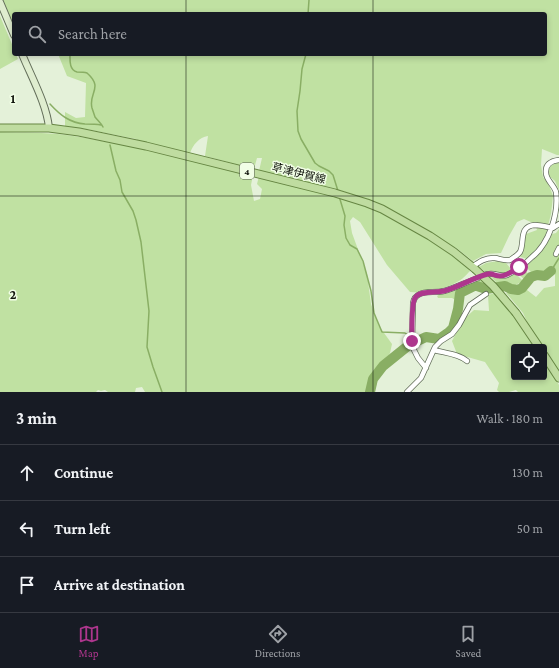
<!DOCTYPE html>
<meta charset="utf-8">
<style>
body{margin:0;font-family:"Crimson Pro","Noto Sans JP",serif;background:#20242c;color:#f1f3f6}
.controls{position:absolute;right:12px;bottom:12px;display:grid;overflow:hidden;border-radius:4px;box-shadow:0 2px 6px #0003}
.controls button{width:36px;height:36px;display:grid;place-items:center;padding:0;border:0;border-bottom:1px solid #363941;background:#171b24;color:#f1f3f6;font:20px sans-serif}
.stop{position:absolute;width:12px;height:12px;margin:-9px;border:3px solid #ad368d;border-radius:50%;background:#fff}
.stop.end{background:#ad368d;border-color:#fff;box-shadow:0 1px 4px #0008}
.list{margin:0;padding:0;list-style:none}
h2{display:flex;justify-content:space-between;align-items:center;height:52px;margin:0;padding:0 16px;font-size:17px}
h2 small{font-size:13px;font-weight:400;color:#9ea1a6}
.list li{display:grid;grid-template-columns:26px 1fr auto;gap:12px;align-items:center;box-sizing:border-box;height:56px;padding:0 16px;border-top:1px solid #363941}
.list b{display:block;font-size:15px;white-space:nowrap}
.list em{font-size:13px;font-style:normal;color:#9ea1a6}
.icon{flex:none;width:22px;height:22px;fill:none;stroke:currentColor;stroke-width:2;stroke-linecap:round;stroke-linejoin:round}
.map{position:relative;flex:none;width:559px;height:392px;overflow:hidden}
.search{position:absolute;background:#171b24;box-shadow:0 2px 6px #0003;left:12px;right:12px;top:12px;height:44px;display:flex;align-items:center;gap:10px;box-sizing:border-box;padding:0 14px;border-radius:4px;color:#9ea1a6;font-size:15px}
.sheet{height:220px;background:#171b24}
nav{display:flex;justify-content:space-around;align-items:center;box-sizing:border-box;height:56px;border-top:1px solid #363941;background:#171b24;font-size:11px;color:#9ea1a6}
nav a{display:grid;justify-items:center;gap:2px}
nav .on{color:#ad368d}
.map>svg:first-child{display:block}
.green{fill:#c0e1a2;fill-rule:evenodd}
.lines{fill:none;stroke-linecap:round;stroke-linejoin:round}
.stream{stroke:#89ae64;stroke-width:1.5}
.river{stroke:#89ae64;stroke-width:10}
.street-casing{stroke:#626d59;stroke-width:6}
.secondary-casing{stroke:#626d59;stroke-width:8}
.primary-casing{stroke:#668643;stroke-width:9}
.street{stroke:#fff;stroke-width:4.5}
.secondary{stroke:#dfedcf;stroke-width:6}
.primary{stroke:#bfdca0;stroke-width:7}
.primary-bridge-casing{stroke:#668643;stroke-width:9;stroke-linecap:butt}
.primary-bridge{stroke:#bfdca0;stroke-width:7}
.route{stroke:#ad368d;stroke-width:5}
.grid{fill:none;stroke:#10140c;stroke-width:1;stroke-opacity:0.55}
.labels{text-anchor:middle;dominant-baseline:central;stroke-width:3;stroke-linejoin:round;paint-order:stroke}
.shield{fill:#f1fee6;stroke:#545a4d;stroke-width:1}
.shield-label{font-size:10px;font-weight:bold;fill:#10140c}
.street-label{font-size:11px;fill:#10140c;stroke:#f1fee6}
.grid-label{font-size:13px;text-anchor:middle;font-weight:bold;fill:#10140c;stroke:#f1fee6;stroke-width:3;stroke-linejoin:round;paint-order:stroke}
</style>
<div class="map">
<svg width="559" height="392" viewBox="0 0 559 392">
<rect width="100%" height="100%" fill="#e4f1d9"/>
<path class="green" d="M3 0H559V155H557L542 149 541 165 543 177 549 185 553 196 551 214 546 234 536 251 527 259 518 256 526 234 537 230 535 224 524 219 517 222 509 236 501 253 486 254 473 261 455 247 462 260 470 271C466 275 462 280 457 282 444 289 426 294 410 292L387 265 360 222 353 217 350 221 352 233 367 274 371 304 379 326 392 344 390 353 379 374 376 386 371 392H145L142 387 136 388 135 392H108L105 390 101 391 98 390 96 392H0V132C22 133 44 132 66 135 85 137 104 142 124 145L130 141 141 143 136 139 86 129 65 126V112L76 118 85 117 86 83 67 76 58 54H545V14H14V27ZM208 136 205 156 254 169 257 158H262L259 171 307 182C316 187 319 185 328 187 344 191 360 197 376 203L371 208 327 194 259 176 257 184 262 189 260 199 254 201 251 185 253 175 240 171 225 170 220 163 149 144 178 150 190 153C193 145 199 137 208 136Z
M0 16 14 49V54H16L18 59 0 69Z
M559 162V190L555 181 549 176 547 171 552 165Z
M559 229V245L555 255 559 252V381L552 372 559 385V392H518L516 390 509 392H499L497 390 499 383 485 362 457 354 452 341 463 320 474 310 489 311 488 295 495 293 529 326 523 313 506 293 527 290 536 297 544 288 555 286V272L544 276 542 273 535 276 527 268 526 269 529 278 525 280 517 273C533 261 543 252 552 234L556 233ZM514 347H544V377H514Z
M498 261 506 263 511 269 508 272 502 274 491 271 487 273 479 267 486 263Z
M516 274 523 281 512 287 506 285 498 284 489 275 502 277Z
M479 279 487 286C473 289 465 288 457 301L452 298H438L437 296 442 293 453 289H458Z"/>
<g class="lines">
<path class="stream" d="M308 14 309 0
M70 54C70 60 69 70 77 72 80 72 84 72 87 73 104 88 88 93 92 108 93 111 94 114 95 117 98 121 101 123 103 127
M306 54 302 69 300 91 297 111 298 131 301 139 315 163 319 166 329 171 333 175 338 191
M50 104C60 115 70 123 85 124 91 124 96 124 101 125
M110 145 116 171 120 180 122 192 133 211 136 220 141 242 149 311 147 347 153 367 162 392
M339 196 345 216 344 225 346 238 350 245 357 249 363 261 371 291 374 313 382 332 405 333 408 335 409 346
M551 271 559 258"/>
<path class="river" d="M370 392 373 379 383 366 409 345 426 337 439 339 449 332 453 328 458 309 460 293 474 286H477L486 289 505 286 511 289 518 290 522 288 531 277 537 275 545 276 551 271"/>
<defs>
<path id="street" d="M556 254 559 248
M472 267C479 262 486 257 495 258 500 259 505 261 510 260 513 258 518 255 520 252 525 243 518 226 535 225 541 225 547 227 553 228L559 224
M434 350C445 353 459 354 467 361
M426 368 418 358 412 346 413 303C414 299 415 296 420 294 425 291 436 293 444 291 455 288 466 282 478 278 481 276 486 274 489 274 496 273 500 277 507 275 516 271 525 264 532 257 549 244 559 213 556 192 554 185 546 180 546 173 545 164 551 161 559 160
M407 392 421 378 435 347 441 341 452 334 459 325 465 314 470 305 486 294"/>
<path id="secondary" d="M0 2 14 35
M22 54C31 76 47 105 49 128"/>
<path id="primary" d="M0 128H49L79 132 146 146 335 193 367 203 382 209 430 236 454 252 475 269
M516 313 539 347
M544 355 559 378"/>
</defs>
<use href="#street" class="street-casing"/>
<use href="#secondary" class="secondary-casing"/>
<use href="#primary" class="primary-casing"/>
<use href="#street" class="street"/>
<use href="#secondary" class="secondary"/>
<use href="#primary" class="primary"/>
<defs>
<path id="primary-bridge" d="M475 269 493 286 516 313"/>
</defs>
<use href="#primary-bridge" class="primary-bridge-casing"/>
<use href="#primary-bridge" class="primary-bridge"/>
</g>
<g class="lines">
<path class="route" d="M412 341C412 331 411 305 415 298 419 290 436 293 444 291 459 287 472 278 488 274 492 273 495 276 500 276 507 276 513 271 519 267"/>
</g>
<path class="grid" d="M186 0V14M373 0V14M186 54V392M373 54V392M0 196H559"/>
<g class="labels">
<rect class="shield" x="240" y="163" width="14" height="16" rx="3"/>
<g class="shield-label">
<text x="247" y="171">4</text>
</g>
<g class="street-label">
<text transform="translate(299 173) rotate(14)">草津伊賀線</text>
</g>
</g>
<g class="grid-label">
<text x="13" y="103">1</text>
<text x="13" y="299">2</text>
</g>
</svg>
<div class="controls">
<button><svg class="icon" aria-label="locate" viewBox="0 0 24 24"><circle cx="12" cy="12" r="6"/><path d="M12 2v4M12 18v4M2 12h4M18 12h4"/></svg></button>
</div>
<div class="stop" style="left:519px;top:267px"></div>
<div class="stop end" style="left:412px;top:341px"></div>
<div class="search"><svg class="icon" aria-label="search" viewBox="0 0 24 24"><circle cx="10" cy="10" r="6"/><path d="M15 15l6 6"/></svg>Search here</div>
</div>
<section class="sheet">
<h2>3 min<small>Walk · 180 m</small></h2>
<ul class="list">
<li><svg class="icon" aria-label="ahead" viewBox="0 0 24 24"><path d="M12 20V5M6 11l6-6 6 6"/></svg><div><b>Continue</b></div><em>130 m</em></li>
<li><svg class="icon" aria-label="left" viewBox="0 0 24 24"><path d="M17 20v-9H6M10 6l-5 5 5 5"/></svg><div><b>Turn left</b></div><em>50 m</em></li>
<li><svg class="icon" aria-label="arrive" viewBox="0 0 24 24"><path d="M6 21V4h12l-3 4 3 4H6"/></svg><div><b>Arrive at destination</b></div></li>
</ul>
</section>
<nav>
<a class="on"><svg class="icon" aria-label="map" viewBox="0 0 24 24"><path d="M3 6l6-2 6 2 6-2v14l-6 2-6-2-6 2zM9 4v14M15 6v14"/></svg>Map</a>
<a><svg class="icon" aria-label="directions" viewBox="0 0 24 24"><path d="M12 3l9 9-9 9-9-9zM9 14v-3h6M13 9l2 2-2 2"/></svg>Directions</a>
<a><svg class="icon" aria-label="saved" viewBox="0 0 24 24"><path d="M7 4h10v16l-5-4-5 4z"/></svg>Saved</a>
</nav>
